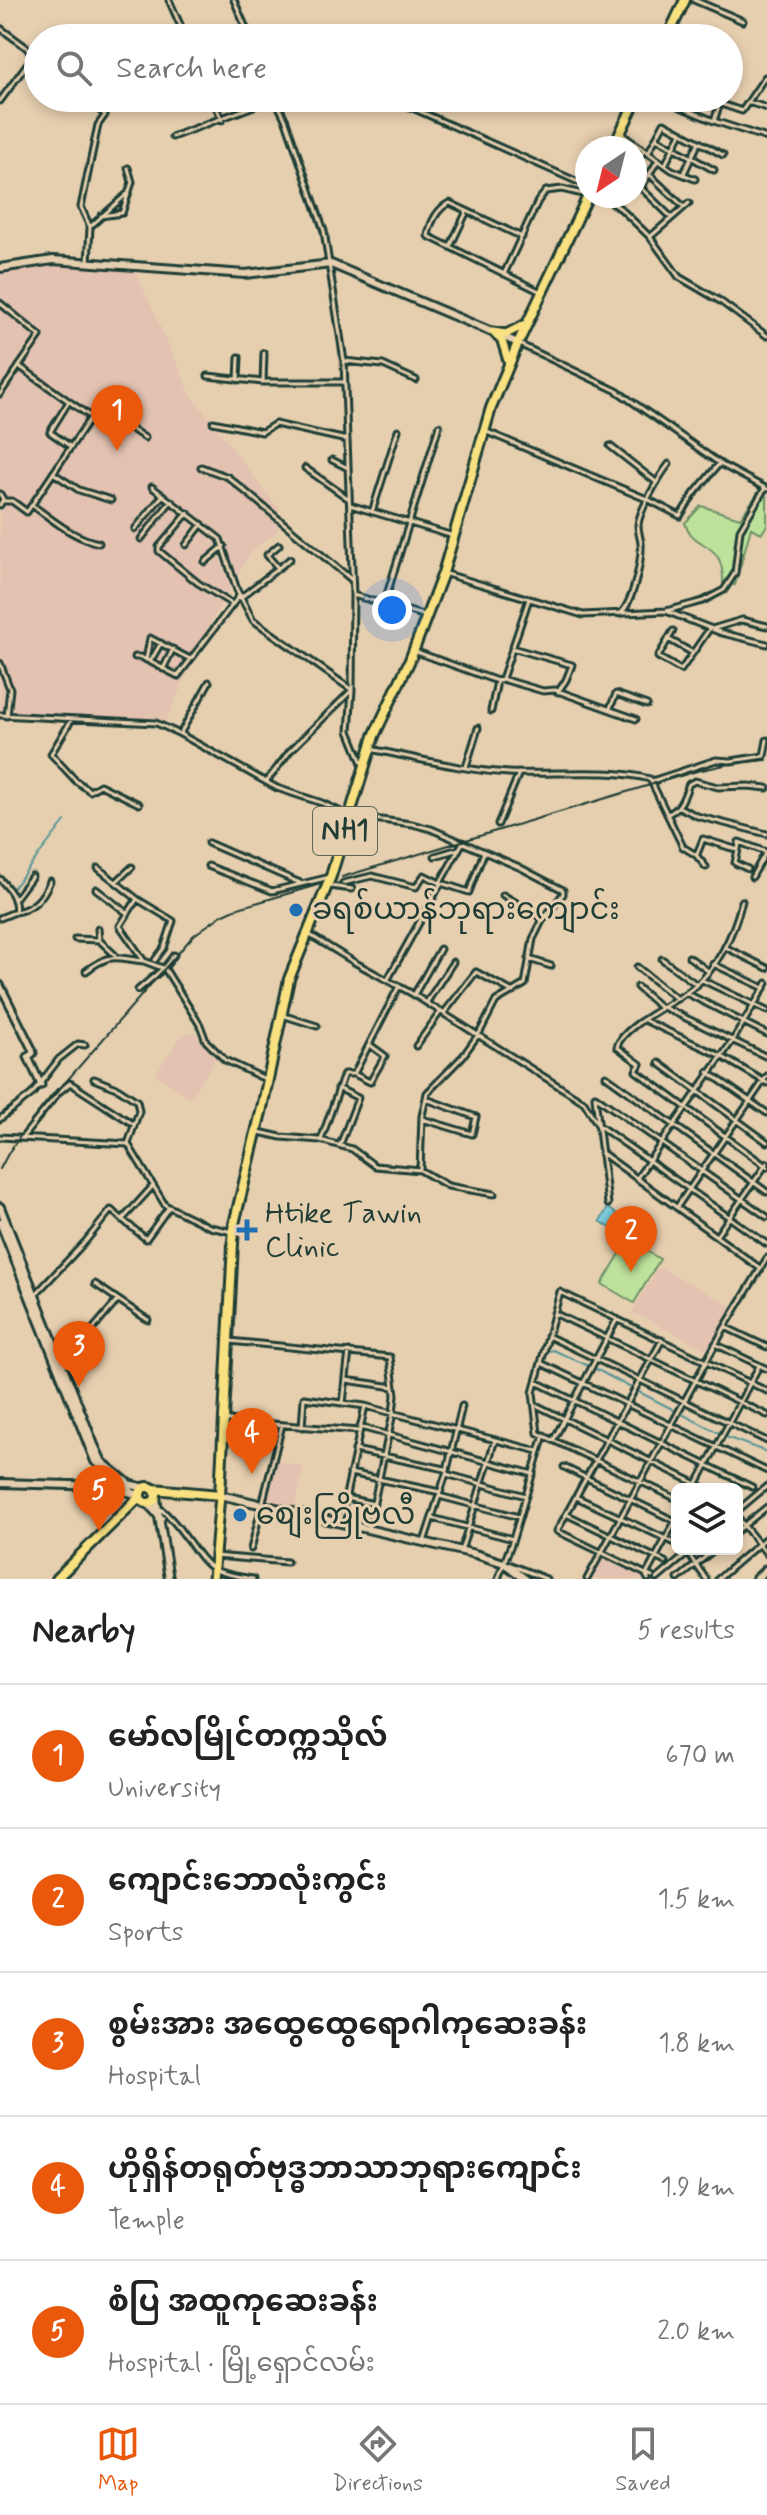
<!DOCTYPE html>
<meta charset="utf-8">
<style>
body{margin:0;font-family:Mynerve,"Noto Sans Myanmar",sans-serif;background:#f2f2f2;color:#222}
.controls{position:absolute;right:24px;bottom:24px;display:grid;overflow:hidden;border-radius:12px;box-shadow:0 4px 12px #0003}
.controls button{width:72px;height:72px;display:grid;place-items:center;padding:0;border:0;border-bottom:2px solid #e0e0e0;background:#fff;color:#222;font:40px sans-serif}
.compass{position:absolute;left:575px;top:136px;width:72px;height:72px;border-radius:50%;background:#fff;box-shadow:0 4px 12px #0003;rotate:215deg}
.you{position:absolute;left:392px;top:610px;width:28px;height:28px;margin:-20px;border:6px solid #fff;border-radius:50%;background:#1a73e8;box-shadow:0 0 0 12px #1a73e833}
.badge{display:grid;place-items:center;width:52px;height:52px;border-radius:50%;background:#ea580c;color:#fff;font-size:26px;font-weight:700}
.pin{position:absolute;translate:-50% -66px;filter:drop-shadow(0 2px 4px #0008)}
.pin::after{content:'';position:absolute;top:42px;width:28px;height:24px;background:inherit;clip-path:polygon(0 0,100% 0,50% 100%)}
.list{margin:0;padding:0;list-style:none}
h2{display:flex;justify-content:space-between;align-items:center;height:104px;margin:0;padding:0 32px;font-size:34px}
h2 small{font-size:26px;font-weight:400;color:#767676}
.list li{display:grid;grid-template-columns:52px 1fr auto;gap:24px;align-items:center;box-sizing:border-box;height:144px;padding:0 32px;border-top:2px solid #e0e0e0}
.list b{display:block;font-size:30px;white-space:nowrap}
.list p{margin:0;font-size:26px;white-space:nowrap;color:#767676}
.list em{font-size:26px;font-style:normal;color:#767676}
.icon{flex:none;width:44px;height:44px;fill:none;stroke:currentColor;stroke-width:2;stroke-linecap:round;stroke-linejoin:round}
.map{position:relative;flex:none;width:767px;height:1579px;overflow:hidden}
.search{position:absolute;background:#fff;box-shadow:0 4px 12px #0003;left:24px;right:24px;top:24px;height:88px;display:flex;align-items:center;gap:20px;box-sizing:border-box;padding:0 28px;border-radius:44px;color:#767676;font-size:30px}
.sheet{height:824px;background:#fff}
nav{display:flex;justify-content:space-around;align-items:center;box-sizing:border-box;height:112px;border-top:2px solid #e0e0e0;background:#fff;font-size:22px;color:#767676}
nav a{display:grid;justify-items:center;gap:4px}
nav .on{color:#ea580c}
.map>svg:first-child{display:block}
.built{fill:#e3c2b1}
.green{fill:#bde29c;stroke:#6e9068;stroke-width:2}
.water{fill:#80cfdc;stroke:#599599;stroke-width:2}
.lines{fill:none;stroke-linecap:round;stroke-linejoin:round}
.stream{stroke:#599599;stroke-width:2}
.minor-casing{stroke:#1f3d34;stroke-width:9}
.tertiary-casing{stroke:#1f3d34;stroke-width:11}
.secondary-casing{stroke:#1f3d34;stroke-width:12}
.primary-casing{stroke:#1f3d34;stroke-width:13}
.trunk-casing{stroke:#1f3d34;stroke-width:14}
.minor{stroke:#e6cfaf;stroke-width:3}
.tertiary{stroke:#e6cfaf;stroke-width:5}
.secondary{stroke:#e6cfaf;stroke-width:6}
.primary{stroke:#f9e181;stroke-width:7}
.trunk{stroke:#f9e181;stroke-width:8}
.rail{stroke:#1f3d34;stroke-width:2}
.poi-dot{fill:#1f6fb2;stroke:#e6cfaf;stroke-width:3}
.labels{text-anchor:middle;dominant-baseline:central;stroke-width:6;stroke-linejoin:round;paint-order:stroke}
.shield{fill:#e6cfaf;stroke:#5b6959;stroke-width:2}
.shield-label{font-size:28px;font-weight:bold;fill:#1f3d34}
.poi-label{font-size:30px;fill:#1f3d34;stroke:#e6cfaf;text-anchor:start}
</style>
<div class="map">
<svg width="767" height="1579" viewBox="0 0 767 1579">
<rect width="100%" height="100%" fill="#e6cfaf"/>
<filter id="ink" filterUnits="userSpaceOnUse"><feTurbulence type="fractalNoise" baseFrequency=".0125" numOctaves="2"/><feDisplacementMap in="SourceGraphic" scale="16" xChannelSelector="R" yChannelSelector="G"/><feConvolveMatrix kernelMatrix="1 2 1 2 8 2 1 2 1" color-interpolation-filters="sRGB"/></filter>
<g filter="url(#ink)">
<path class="built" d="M52 262 136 272 190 393 279 509 278 532 260 544 249 555 211 622 166 720 0 714V272Z
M195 1032 218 1056 190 1098 155 1074 180 1038 186 1033Z
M659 1267 733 1307 708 1350 632 1312Z
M275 1460 304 1467 294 1510 265 1503Z
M604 1556 650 1579H592Z"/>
<path class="green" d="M758 493 767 497V525L762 533 751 528 735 585 723 583C724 538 693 551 685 523L701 506 740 518Z
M628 1240 660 1259 634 1303 602 1284Z"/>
<path class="water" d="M608 1208 632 1224 624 1237 600 1221Z"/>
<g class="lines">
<path class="stream" d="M13 888 65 821
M546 1352 553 1350 589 1366
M594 1368 633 1389
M637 1391 721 1434
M726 1437 767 1452"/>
<defs>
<path id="minor" d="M169 0 186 38
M234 0 250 38
M694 0 743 21
M0 28 26 47 33 56 0 101
M86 98 105 115 98 125 81 207 90 227 88 263
M212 98 222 120
M275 98 286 121 324 231 344 361 353 595 352 690 349 731 362 763
M390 98 587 186
M659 98 714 121 767 138
M703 98 742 111 765 77
M748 102 767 108
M714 121 720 103
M623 135 672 170 695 179
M172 137 275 98
M658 139 714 170
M648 153 664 123 723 155
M658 160 641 188 672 218
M665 165 681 133
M635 167 644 150
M684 173 699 142
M649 174 684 207
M603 196 621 209 650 237 679 277 720 301 767 336
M101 216 122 213 132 182 128 168
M91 226 127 194
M522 237 450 203C438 207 430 223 428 236L539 291
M650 237 689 203
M450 247 467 211
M504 274 538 201 546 191 562 189 587 195
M0 303 40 336 0 394
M519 344 617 391 722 465 767 489
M344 361 383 365 416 380
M208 376 263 382H343
M238 380 239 357
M263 382 264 353
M68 403 50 432 71 447
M91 417 104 411 145 438
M213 422 262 432 275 424 347 440
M487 432 649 500 680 516 694 494 719 464
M610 446 656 482
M332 460 348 468
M201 467 228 477 352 580
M305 468 349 499
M53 473 79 490 111 500
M152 487 220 539 237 590 253 620 352 690 290 751 266 782
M0 494 3 499 0 505
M3 501H12L27 512 91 417 19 366
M32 505C53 520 73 538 99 543
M350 505 450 535
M372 512 398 430
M188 513 159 547V551L198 583 232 604
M135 529 163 495
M141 539 171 501
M186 545 202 524
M205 562 224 546
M278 568 267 555 279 545
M443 573 583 615 666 611 722 633 767 644
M353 595 426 616
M240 598 290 559
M384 604 439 426
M666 611 703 601 724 590 735 573 740 530 765 488
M620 614C633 603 642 560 641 543 640 537 638 531 638 525 639 511 660 475 669 464
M712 629 742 620 767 626
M673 631 658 657 681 670 710 628
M668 639 693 653
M512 648 572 665 566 680 558 692
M414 651 497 681 502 679 543 691 555 690 636 719
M135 657H141L178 676 239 596
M146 660 150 638 190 659
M150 662 161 643
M0 663 10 689 7 716
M163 669 173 649
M502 679 529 599
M610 708 616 694 647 705
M491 711 497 681
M0 715 156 723 180 734 277 788 322 803 350 816 412 824 431 829 519 867 563 890V894L542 921 533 939 525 984 496 1001 480 1032 463 1056 427 1093 422 1116 420 1170
M72 719 51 754 76 781 90 791 100 785 139 804
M180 734 209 682
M370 749C416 758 462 770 509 773 552 775 610 768 650 779L683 847 696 855 706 867
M466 767 478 728
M652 781 716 760 731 761 764 756 767 740
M679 807 697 816 767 834
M668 814C681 809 684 796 689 784L695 781 718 787 748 786 767 788
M498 824 519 773
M208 843 300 883
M738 850 735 863 748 869
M697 854 703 839 738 850 739 842 766 852 752 877
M435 856 459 849
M208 866 272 891 326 878
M98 868 137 899 173 921 164 948 155 960
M0 879C9 889 18 899 15 912L0 918
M116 882 132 867
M343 883 372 876 416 887 424 875 440 883 463 842
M330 886 352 889
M96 889 127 913
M503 895 544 919
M137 899 120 926 144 961 165 969 200 1025 206 1041 225 1060 265 1079
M14 900 32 876
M742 901C734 932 719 966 694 987 676 1003 622 1025 617 1047L640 1064 636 1071 767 1167
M15 912C33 909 43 898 50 881
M98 929 99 940 115 955
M310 935 354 962 411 993 584 1102 598 1125 767 1244
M75 939 99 940
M725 947 767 968
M689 957 708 971
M529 959 551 966
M662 959 697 985
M713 964 764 988
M637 967 677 999
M86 971C112 952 114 958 144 961
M388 979 441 883 469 892 484 852
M702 980 767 1011
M637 987 661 1008
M138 990 164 968 174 955
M688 994 767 1034
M414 995 440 949
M427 1002 453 962
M663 1007 767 1057
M444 1013 476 972 513 992
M285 1016 317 1026
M646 1021 721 1056 767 1083
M416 1046 441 1011
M659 1063 767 1142
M708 1072 767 1113
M354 1074 399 986
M606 1076 767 1192
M94 1079 119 1089 137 1101 139 1111 128 1144
M338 1088 358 1098 340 1145
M595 1096 767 1217
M595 1097 608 1204
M0 1119 32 1094 59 1059 78 1044 85 1045
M422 1119 472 1134 476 1117 426 1099
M259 1132 281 1137 320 1140 352 1149 375 1166 420 1170 448 1186 494 1194
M0 1137 128 1144 165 1205 210 1227 233 1232
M22 1138 59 1092 70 1083 133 1124
M321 1140 344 1074H354L370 1082 385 1056 370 1045
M602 1153 761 1269
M637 1178 733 1040 767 983
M677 1207 767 1076
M122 1220 152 1187
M717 1235 767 1163
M95 1284 148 1320
M35 1295 85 1242 111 1210 146 1239 169 1207
M554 1313 767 1415
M725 1327 767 1347
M550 1337 767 1441
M230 1341 390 1357 395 1395 393 1413 368 1530
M715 1344 767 1369
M56 1348 87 1336 117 1301
M541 1363 767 1471
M346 1380 394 1387
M536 1382 752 1487
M343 1403 349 1352
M538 1406 707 1489
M224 1420 359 1431
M302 1427 304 1398 365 1406 538 1451
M360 1427 533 1474
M554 1439 617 1319
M355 1450 445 1469
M564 1467 677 1522
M350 1473 440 1492
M446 1474 526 1496
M694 1489 759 1366
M439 1496 519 1517
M576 1497 677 1544
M346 1498 374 1504
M677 1499 538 1433 533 1393 560 1292 767 1391
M159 1508C181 1523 197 1561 215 1570 226 1575 242 1577 253 1579
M737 1511 767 1486
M568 1515 665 1562
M737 1517 767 1554
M432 1518 513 1539
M340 1523 365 1406
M737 1531 767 1507
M424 1542 446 1474 462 1406
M251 1549 282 1425
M685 1549 706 1579
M461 1551 495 1440
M215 1556 287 1562
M508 1564 546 1579
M652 1577 557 1531 662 1340
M498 1579 513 1539 544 1435
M587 1579 725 1327 767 1258
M648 1579 646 1575 677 1518
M657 1579 693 1549
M678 1579 715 1549
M718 1579 767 1537"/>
<path id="tertiary" d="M0 985 32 1049 33 1053 28 1057 41 1085"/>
<path id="secondary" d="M0 268 53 260 245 274 331 264 518 343
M0 1207 94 1445 102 1462 129 1484
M0 1222 95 1461 130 1490
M0 1483 105 1486 140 1495
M128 1484 145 1488
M220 1495 475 1554 504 1563 525 1579
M156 1498 169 1579
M147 1503 161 1518
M756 1579 767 1569"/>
<path id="primary" d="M493 332 506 334 526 324
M495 334 502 341 509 364
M213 1579 220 1495"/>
<path id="trunk" d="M667 38 685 0
M613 148 637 98
M140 1495a8 8 0 1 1 16 0a8 8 0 1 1-16 0Z
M153 1489 220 1495 234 1224 262 1108 289 979 331 876 374 736 410 660 443 573 491 408 518 343 588 196
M56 1579 140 1496"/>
</defs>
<use href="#minor" class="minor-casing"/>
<use href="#tertiary" class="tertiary-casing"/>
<use href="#secondary" class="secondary-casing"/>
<use href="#primary" class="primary-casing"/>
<use href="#trunk" class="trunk-casing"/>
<use href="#minor" class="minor"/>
<use href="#tertiary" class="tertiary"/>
<use href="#secondary" class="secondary"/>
<use href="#primary" class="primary"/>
<use href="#trunk" class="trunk"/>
<path class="rail" d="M342 877 697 771 734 763 767 760
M0 1169 9 1152 29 1124 194 935 222 915 235 909 321 884"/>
</g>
</g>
<g class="poi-dot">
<circle cx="296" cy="910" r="8"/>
<path d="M243 1218h8v8h8v8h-8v8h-8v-8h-8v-8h8z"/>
<circle cx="240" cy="1515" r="8"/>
</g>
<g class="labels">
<rect class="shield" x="313" y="807" width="64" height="48" rx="6"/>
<g class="shield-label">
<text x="345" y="831">NH1</text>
</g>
<g class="poi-label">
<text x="312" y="910">ခရစ်ယာန်ဘုရားကျောင်း</text>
<text x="265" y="1213">Htike Tawin<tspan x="265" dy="34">Clinic</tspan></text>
<text x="256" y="1515">စျေးကြိုဗလီ</text>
</g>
</g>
</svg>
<div class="controls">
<button><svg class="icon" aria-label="layers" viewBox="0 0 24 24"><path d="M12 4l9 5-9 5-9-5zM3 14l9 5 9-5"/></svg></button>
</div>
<svg class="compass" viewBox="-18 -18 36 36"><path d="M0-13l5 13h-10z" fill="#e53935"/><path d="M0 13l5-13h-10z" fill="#767676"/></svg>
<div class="you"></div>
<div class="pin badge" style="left:117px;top:451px">1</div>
<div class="pin badge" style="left:631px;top:1272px">2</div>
<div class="pin badge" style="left:79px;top:1387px">3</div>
<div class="pin badge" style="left:252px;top:1474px">4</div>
<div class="pin badge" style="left:99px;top:1531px">5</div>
<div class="search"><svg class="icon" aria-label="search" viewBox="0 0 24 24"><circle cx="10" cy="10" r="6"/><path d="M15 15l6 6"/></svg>Search here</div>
</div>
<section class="sheet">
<h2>Nearby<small>5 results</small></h2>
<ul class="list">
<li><span class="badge">1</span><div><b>မော်လမြိုင်တက္ကသိုလ်</b><p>University</p></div><em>670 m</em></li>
<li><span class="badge">2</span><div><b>ကျောင်းဘောလုံးကွင်း</b><p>Sports</p></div><em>1.5 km</em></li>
<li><span class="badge">3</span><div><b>စွမ်းအား အထွေထွေရောဂါကုဆေးခန်း</b><p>Hospital</p></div><em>1.8 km</em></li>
<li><span class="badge">4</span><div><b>ဟိုရှိန်တရုတ်ဗုဒ္ဓဘာသာဘုရားကျောင်း</b><p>Temple</p></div><em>1.9 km</em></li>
<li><span class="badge">5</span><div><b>စံပြ အထူကုဆေးခန်း</b><p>Hospital · မြို့ရှောင်လမ်း</p></div><em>2.0 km</em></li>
</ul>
</section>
<nav>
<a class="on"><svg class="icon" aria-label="map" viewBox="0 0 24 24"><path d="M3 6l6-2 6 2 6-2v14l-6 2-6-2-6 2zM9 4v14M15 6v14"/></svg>Map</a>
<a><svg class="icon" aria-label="directions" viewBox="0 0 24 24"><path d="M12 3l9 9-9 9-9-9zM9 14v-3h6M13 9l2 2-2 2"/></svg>Directions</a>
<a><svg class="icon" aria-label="saved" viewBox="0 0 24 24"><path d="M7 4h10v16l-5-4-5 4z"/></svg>Saved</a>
</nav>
